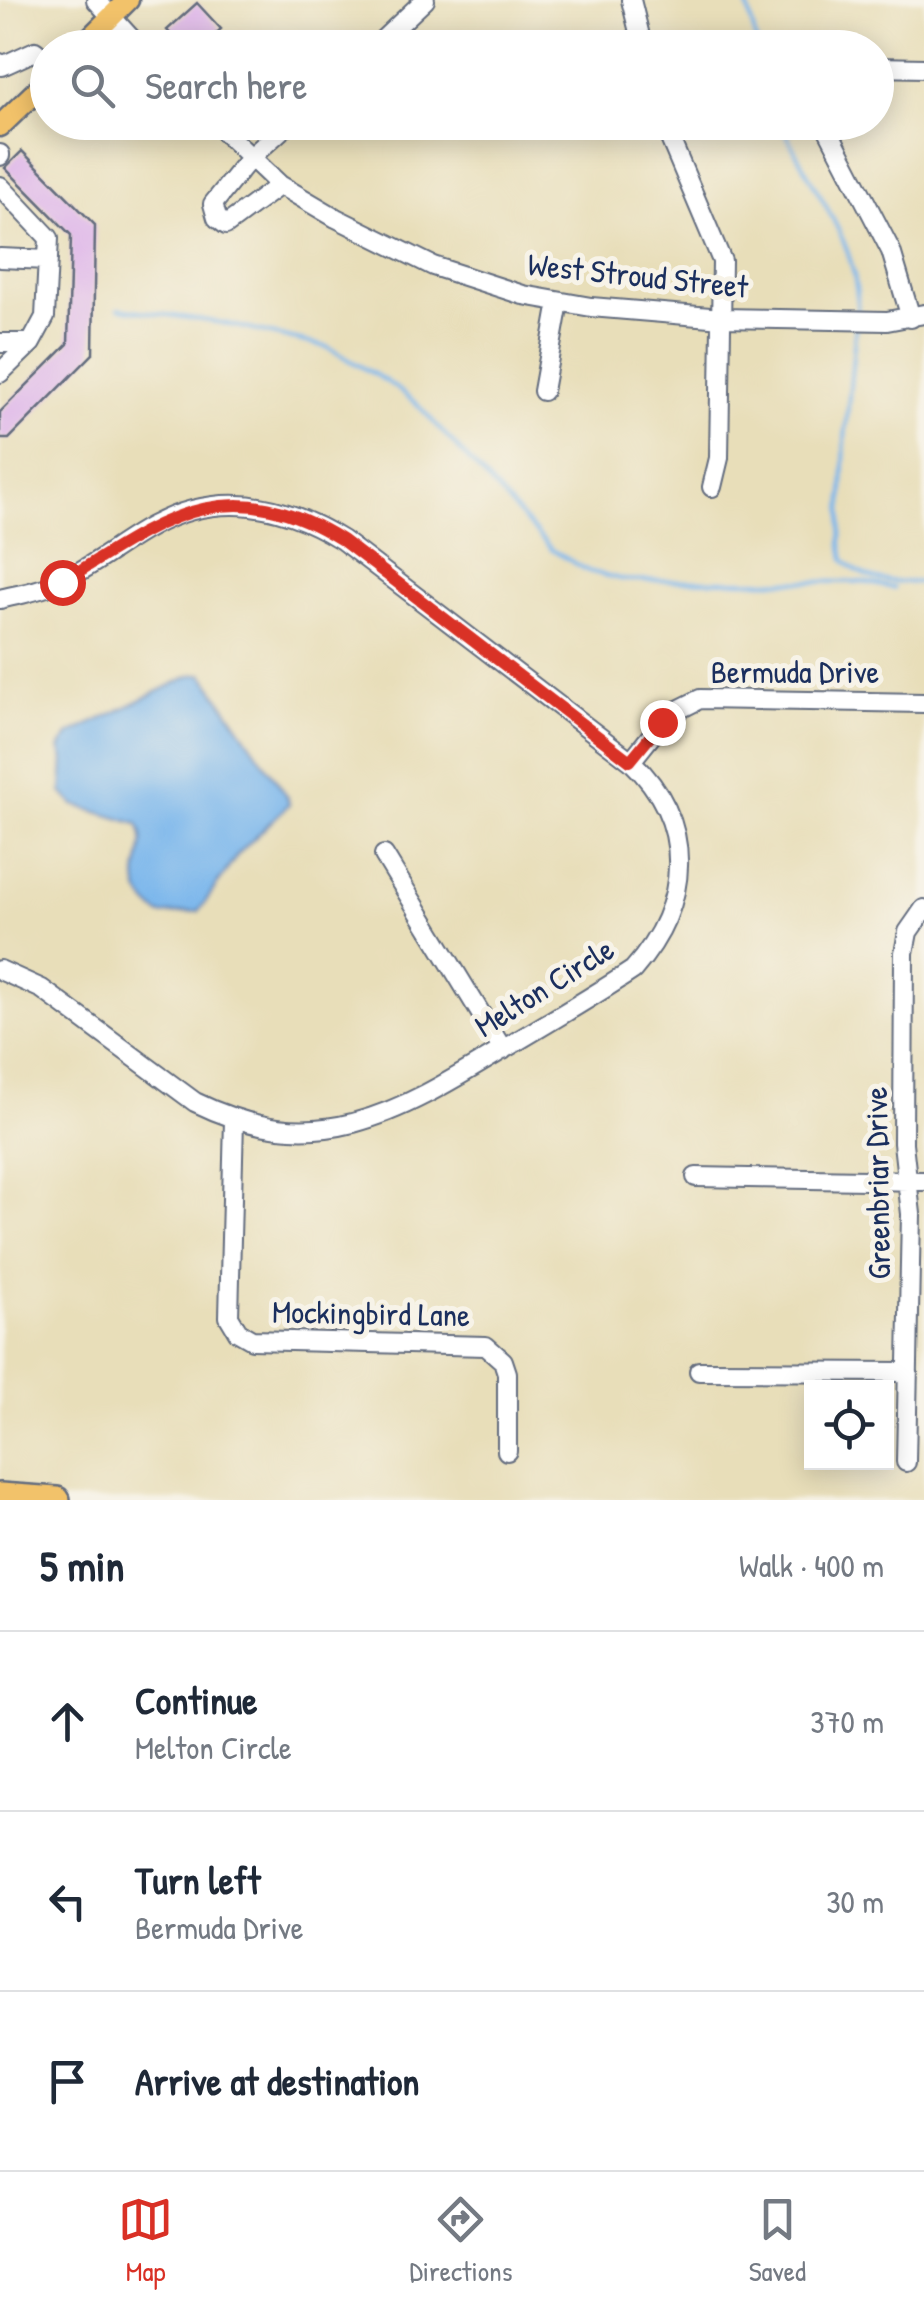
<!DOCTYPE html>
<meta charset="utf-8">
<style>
body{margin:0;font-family:"Patrick Hand",sans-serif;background:#f6f6f7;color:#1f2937}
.controls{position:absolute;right:30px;bottom:30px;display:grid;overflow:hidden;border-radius:0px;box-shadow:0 5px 25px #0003}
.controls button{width:90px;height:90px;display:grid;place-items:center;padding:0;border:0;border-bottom:2px solid #e0e1e3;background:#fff;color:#1f2937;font:50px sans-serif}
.stop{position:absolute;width:30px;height:30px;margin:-22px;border:8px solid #d93025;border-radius:50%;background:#fff}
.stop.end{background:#d93025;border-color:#fff;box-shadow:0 2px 10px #0008}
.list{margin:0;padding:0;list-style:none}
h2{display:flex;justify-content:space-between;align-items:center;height:130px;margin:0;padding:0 40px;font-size:42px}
h2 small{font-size:32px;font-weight:400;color:#747a83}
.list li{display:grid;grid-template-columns:65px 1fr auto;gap:30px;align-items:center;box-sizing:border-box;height:180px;padding:0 40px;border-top:2px solid #e0e1e3}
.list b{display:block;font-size:38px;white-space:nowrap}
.list p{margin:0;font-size:32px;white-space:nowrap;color:#747a83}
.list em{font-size:32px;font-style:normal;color:#747a83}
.icon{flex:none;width:55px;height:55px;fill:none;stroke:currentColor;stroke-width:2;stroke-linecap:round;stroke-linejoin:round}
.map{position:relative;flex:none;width:924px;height:1500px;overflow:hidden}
.search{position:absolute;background:#fff;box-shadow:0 5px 25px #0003;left:30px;right:30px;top:30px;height:110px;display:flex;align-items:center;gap:25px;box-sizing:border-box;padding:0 35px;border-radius:55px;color:#747a83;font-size:38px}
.sheet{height:670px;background:#fff}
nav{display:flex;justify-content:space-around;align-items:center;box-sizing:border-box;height:140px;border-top:2px solid #e0e1e3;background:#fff;font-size:28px;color:#747a83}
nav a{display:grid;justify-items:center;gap:5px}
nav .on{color:#d93025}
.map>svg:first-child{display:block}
.water{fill:#79b6ec;stroke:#4a72a5;stroke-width:2.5}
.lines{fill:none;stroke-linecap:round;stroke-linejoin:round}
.stream{stroke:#79b6ec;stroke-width:4}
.building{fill:#ddb2e9}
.minor-casing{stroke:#636c7e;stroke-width:22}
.major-casing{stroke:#636c7e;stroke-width:25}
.highway-casing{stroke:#636c7e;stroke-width:30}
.minor{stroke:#fff;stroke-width:18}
.major{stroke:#f2c26a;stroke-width:20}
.highway{stroke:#f2c26a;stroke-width:25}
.route{stroke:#d93025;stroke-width:12}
.labels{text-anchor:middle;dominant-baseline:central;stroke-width:10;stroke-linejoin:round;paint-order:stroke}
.street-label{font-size:32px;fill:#1b2f5e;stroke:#f7f3e8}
</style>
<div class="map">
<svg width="924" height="1500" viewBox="0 0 924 1500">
<rect width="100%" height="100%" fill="#f7f3e8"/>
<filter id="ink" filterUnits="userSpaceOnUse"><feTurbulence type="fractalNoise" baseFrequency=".01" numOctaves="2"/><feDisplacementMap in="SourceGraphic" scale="20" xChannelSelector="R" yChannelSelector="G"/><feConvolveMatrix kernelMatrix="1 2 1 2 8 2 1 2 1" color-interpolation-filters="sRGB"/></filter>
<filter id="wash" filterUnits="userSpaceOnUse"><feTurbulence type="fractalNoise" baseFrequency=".0048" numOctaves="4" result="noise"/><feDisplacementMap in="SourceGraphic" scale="40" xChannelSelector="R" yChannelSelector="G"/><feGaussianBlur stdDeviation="2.25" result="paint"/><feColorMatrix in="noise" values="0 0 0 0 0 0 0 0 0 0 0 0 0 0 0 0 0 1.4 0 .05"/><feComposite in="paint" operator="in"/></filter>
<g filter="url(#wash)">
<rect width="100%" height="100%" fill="#e8deb9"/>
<path class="water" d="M203 674 287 796 289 804 238 854 199 911 161 915C113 882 155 855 138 824L74 805 62 792 64 760 60 748 70 734 192 675Z"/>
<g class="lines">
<path class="stream" d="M746 0 758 48
M781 122C808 187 862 241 857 315
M119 308 223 323 327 347 386 381 416 403 552 550 588 571 624 580 863 582 894 588
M856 324 845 438 841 543 844 560C863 582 897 583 924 582"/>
</g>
<g id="blocks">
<path class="building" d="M197 3 221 29 201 48H183L167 30Z
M22 151 95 225 93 354 9 439H0V412L68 344 71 235 5 168Z"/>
</g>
</g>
<g filter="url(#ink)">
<use href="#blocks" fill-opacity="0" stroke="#636c7e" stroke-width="2.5"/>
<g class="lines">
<defs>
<path id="minor" d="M96 0 140 48
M631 0 643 48
M374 48 425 0
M0 63 2 66 35 51 48 62
M876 67 924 68
M214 122 280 185 336 218 433 266 523 295 591 307 722 318 887 321 924 314
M663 122 722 261 719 458 712 487
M824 122 891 251 911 318
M0 154V156
M280 185 226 225 217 218 213 204 250 158 290 122
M0 186 49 238 45 317 31 343 0 373
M0 258 48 260
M0 343H31
M543 391 559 302
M0 599C20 594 41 591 59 582 92 568 120 543 152 526 217 491 281 502 342 540L631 761C696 823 691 904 633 970 591 998 546 1024 502 1050 396 1114 318 1162 195 1102L42 989 0 970
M631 761 668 715 700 699 924 703
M384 855 503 1050
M234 1120 229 1317 238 1332 252 1340 486 1346 503 1361 507 1373V1451
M696 1177 924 1181
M699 1371 908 1372
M906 1462 911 1214 903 1143 904 953 908 932 924 909"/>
<path id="major" d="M80 48 128 0
M0 126 48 80"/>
<path id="highway" d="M0 1496 57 1500"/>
</defs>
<use href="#minor" class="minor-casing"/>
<use href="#major" class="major-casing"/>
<use href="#highway" class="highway-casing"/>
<use href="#minor" class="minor"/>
<use href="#major" class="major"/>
<use href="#highway" class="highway"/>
</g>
</g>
<g class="lines" filter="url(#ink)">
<path class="route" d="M62 582C161 520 227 468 342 540L630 761 662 722"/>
</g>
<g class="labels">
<g class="street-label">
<text transform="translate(638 275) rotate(6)">West Stroud Street</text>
<text x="795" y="671">Bermuda Drive</text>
<text transform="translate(544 987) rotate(-32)">Melton Circle</text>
<text transform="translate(877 1183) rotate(-91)">Greenbriar Drive</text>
<text transform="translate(371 1313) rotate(1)">Mockingbird Lane</text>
</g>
</g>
</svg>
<div class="controls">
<button><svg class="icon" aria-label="locate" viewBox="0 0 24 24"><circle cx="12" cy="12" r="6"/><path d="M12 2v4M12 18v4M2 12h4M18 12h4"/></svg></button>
</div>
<div class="stop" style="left:62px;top:582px"></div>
<div class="stop end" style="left:662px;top:722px"></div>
<div class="search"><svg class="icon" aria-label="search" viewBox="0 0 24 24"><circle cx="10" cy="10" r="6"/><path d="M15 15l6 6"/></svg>Search here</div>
</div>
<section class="sheet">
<h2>5 min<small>Walk · 400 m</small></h2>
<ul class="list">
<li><svg class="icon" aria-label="ahead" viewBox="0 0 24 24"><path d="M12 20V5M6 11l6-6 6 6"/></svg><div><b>Continue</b><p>Melton Circle</p></div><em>370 m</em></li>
<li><svg class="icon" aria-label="left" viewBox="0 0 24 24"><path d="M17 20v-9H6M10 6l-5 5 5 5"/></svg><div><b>Turn left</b><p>Bermuda Drive</p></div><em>30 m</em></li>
<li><svg class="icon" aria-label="arrive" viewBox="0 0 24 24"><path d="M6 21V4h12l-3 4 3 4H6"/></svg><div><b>Arrive at destination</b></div></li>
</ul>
</section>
<nav>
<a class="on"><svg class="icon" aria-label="map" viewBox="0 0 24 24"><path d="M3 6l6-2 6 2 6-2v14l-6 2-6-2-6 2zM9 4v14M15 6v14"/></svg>Map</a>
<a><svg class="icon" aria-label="directions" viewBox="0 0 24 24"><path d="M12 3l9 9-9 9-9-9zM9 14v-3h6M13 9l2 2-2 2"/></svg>Directions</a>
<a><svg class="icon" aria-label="saved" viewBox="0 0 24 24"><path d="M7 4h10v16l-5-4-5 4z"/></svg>Saved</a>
</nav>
